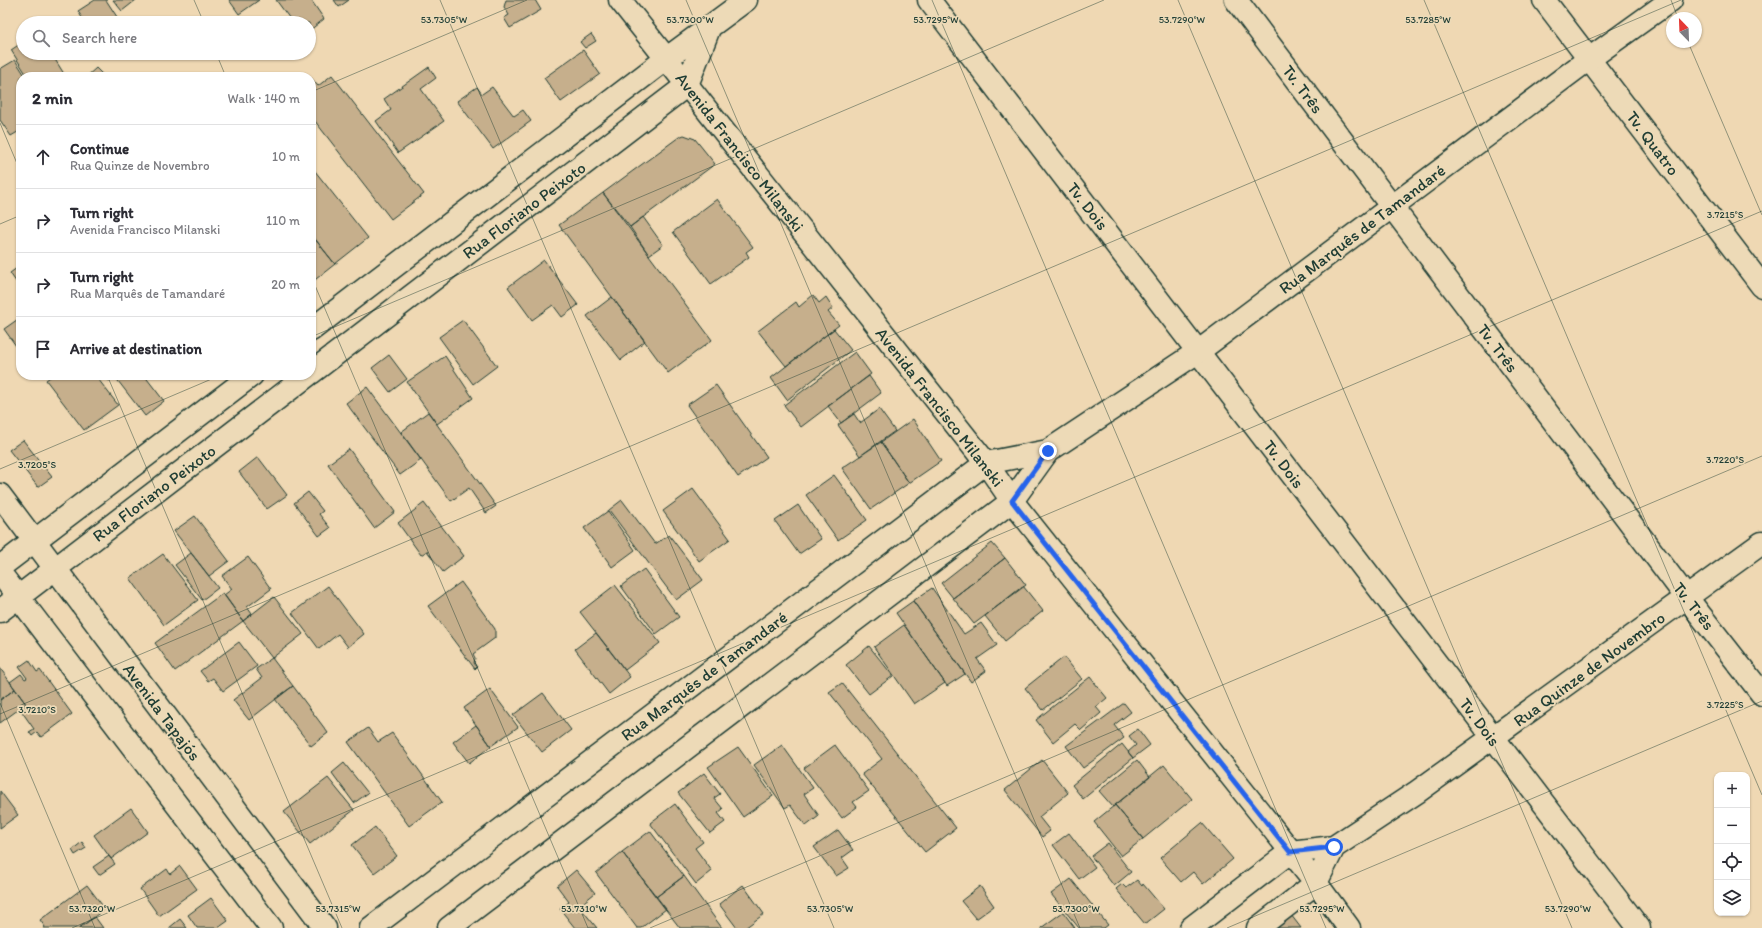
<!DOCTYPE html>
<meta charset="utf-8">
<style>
body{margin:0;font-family:Itim,sans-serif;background:#f7f7f7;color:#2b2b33}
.controls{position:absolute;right:12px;bottom:12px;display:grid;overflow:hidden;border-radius:8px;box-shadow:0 1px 3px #0004}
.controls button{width:36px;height:36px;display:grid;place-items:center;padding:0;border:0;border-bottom:1px solid #e1e1e2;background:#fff;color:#2b2b33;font:20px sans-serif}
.compass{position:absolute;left:1666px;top:12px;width:36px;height:36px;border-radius:50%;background:#fff;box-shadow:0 1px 3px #0004;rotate:337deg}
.stop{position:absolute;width:12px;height:12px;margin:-9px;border:3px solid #2563eb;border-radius:50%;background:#fff}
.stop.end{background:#2563eb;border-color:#fff;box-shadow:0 1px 4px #0008}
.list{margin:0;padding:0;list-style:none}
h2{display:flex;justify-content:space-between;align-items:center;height:52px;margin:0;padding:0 16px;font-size:17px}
h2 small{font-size:13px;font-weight:400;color:#7c7c81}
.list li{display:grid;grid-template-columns:26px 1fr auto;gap:12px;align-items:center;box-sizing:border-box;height:64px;padding:0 16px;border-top:1px solid #e1e1e2}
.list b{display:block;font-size:15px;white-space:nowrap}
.list p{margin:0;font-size:13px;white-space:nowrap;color:#7c7c81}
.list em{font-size:13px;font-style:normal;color:#7c7c81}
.icon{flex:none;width:22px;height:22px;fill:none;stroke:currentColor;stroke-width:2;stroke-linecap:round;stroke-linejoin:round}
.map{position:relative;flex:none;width:1762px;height:928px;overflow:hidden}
.search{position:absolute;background:#fff;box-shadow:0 1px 3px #0004;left:16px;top:16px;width:300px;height:44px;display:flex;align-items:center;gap:10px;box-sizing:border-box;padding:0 14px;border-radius:22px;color:#7c7c81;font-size:15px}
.panel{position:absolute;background:#fff;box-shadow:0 1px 3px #0004;left:16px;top:72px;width:300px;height:308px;border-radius:16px}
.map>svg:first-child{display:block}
.building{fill:#c6af8c;stroke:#1f3d34}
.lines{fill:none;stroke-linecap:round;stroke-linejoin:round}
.street-casing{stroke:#1f3d34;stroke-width:25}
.secondary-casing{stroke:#1f3d34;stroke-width:25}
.street{stroke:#eddab7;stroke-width:22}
.secondary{stroke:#eddab7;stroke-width:22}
.route{stroke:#2563eb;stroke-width:5}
.ticks{fill:none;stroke:#1f3d34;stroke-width:1;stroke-opacity:0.45}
.labels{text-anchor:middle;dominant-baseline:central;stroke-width:3.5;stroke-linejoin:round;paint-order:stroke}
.street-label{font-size:17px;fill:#1f3d34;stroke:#eddab7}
.ticks-label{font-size:10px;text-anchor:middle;fill:#1f3d34;stroke:#eddab7;stroke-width:3.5;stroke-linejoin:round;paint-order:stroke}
</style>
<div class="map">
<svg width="1762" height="928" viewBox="0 0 1762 928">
<rect width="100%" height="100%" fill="#efd8b3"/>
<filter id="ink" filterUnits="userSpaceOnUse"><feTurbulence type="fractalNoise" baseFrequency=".025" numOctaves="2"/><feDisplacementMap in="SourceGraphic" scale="8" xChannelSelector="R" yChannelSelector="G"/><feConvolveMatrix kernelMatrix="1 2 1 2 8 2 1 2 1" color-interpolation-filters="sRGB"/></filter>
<g filter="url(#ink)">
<path class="building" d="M95 0H106L121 23H85L78 11Z
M113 0H136L122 11Z
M229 0H259L239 14Z
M276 0H311L324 19 309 31V23H293Z
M334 0H349L339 7Z
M506 0H535L541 10 510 28 504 18 509 15 504 7Z
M591 34 596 41 585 48 580 42Z
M23 42V53H51L66 77H28L11 50Z
M583 50 600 74 561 102 544 78Z
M15 60 26 77H21V130L11 136 0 120V69Z
M429 67 436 78 421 89 444 121 398 153 376 121 391 110 384 99Z
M96 68 105 77H86Z
M332 75 424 194 391 219 311 116V78L318 86Z
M477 87 482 94 492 87 514 116 523 110 531 121 493 149 457 101Z
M684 135 695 139 715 164 630 227 603 193 679 137Z
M311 166 368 238 335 264 311 234Z
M603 193 712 340 668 373 559 225Z
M717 199 753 247 746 252 749 257 711 284 673 232Z
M643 217 663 245 649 255 630 227Z
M311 234 335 264 311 283Z
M544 260 578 305 562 317 553 305 532 320 508 287Z
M21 265V289L10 273Z
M813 295 819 303 826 297 833 308 828 312 839 325 786 366 758 331 796 302 799 307Z
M612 297 645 341 621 360 587 316Z
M21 317V353L4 329Z
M463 320 497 366 473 384 439 337Z
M834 329 851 350 787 400 771 378Z
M855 352 871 374 801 427 784 405Z
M389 355 407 379 390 392 372 368Z
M445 356 473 398 437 424 407 382Z
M53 375H95L118 405 84 430 46 380Z
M104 375H117L109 381Z
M117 375H144L164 401 145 416 115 377Z
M869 376 881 393 841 423 828 406Z
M716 385 767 457 738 477 687 405Z
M367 387 421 460 400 475 346 403Z
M879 409 895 431 860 456 838 425 854 414 860 423Z
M428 412 496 506 486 513 469 488 451 501 401 432Z
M913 419 941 461 909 483 881 442Z
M23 440 52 477 38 487 9 450Z
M881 442 909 483 871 509 842 468Z
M349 449 395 512 374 528 328 464Z
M258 457 287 495 267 509 239 472Z
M834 475 867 520 838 540 806 495Z
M693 489 730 539 699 561 663 511Z
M308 492 323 511 319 514 330 528 319 536 294 503Z
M622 500 655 544 669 535 703 580 676 600 609 510Z
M424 503 464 556 443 572 427 551 421 555 398 523Z
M798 505 821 539 799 554 775 521Z
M608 511 635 550 612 567 584 528Z
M195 516 229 561 209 576 174 531Z
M992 543 1005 558 953 598 941 583Z
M191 553 218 588 202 600 175 565Z
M163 554 198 600 164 625 130 578Z
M248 557 271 589 247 607 252 614 243 621 224 595 232 589 222 576Z
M1005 558 1026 585 974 624 953 598Z
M644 569 679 617 656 634 621 586Z
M461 582 495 629V638L473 654 475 658 474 663 477 667 475 669 428 606Z
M615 585 660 643 625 670 580 612Z
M328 586 364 634 348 647 338 634 319 649 292 613Z
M1023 586 1043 611 1005 641 985 616Z
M932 588 964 634 981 623 997 645 977 659 986 671 971 682 913 601Z
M223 593 243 621 175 671 155 643Z
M274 597 303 634 272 658 243 621Z
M913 601 965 674 947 686 896 613Z
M904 625 945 683 914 704 874 647Z
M596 633 630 677 609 694 575 649Z
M239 642 257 666 223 691 213 678 208 681 200 671Z
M869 646 893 676 869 694 846 665Z
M1064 657 1082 679 1043 710 1025 688Z
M272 658 293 686 249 720 233 700 262 678 256 669Z
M29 660 37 672 40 670 72 714 41 737 37 732 32 736 29 732 34 729 20 709 26 704 10 682 21 674 25 679 27 678 19 667Z
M0 668 15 689 0 700Z
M1090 677 1107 698 1096 707 1101 713 1081 730 1075 724 1053 742 1036 720Z
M842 683 956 828 925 852 862 774 882 759 829 692Z
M293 686 328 733 311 746 275 699Z
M15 689 26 704 0 723V700Z
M490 689 518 727 491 746 464 708Z
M543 693 571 730 542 752 513 715Z
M1124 703 1131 712 1114 725 1124 738 1083 768 1066 746Z
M476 725 491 746 469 763 453 742Z
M368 728 378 742 392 733 442 802 409 826 348 742Z
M1138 729 1150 745 1133 758 1128 752 1136 745 1129 736Z
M1122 744 1133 758 1083 799 1072 785Z
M782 745 813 788 804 794 819 816 806 826 790 805 785 808 754 765Z
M835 745 869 791 853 802 857 807 842 818 804 768Z
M738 747 773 796 743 817 708 767Z
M1042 760 1068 793 1039 817 1050 831 1042 837 1005 790Z
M1137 760 1150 777 1113 807 1099 791Z
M344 763 368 793 354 803 332 773Z
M1164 765 1192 799 1143 839 1115 805Z
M704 773 720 794 714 798 723 809 718 813 725 822 710 833 678 793Z
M328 778 354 810 310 844 284 812Z
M0 791 18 815 0 828Z
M675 804 703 842 695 848 712 871 696 884 650 823Z
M1115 805 1143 839 1121 856 1094 822Z
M131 808 148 832 111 859 94 835Z
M1202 823 1233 859 1203 884 1193 872 1181 882 1160 858Z
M375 827 397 856 374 873 352 845Z
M838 830 853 850 842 858 849 868 836 876 814 847Z
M650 831 684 876 656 897 622 852Z
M1069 833 1095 867 1079 879 1053 845Z
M82 842 86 848 75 855 72 850Z
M1108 843 1131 872 1114 886 1091 856Z
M622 852 666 909 641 928H637L596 873Z
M109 856 115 864 99 875 93 867Z
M180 866 197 889 159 916 140 889 167 869 170 874Z
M576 870 595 893 579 906 597 928H575L560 909 569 902 557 886Z
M684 876 722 928H680L656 897Z
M1071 879 1108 925 1104 928H1079L1051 894Z
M1137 880 1142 886 1143 884 1164 909 1145 924 1116 889 1122 884 1126 888Z
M87 885 105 909 79 928H43L45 927 40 920Z
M743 885 764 914 745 928H737L719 904Z
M980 886 994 906 976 919 961 901Z
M211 898 228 921 218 928H197L188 915Z
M1063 912 1075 928H1041Z
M1291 915 1301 928H1274Z
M95 917 103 928H79Z
M180 919 187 928H169Z"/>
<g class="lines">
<defs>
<path id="street" d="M620 0 986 463 1012 501 1316 883 1349 928
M929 0 1639 928
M1236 0 1687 598 1762 694
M1544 0 1762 286
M311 330 666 59 746 0
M311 373 687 85 710 26
M0 495 325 928
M0 567 252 375
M0 573 271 928
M0 611 308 375
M1191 928 1290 852 1334 847 1417 792 1762 543
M1258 928 1316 883 1334 847"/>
<path id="secondary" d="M371 928 986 463 1048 451
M449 928 1012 501 1048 451 1199 351 1589 59 1671 0"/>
</defs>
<use href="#street" class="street-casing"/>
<use href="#secondary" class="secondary-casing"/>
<use href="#street" class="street"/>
<use href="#secondary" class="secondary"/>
</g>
</g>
<g class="lines" filter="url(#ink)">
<path class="route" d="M1048 451 1012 501 1290 852 1334 847"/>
</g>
<path class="ticks" d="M194 0 204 23M440 0 834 928M686 0 1080 928M932 0 1326 928M1178 0 1572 928M1424 0 1762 795M1671 0 1678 18M1688 42 1762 215M216 53 226 77M311 92 527 0M0 123 21 173M0 224 21 215M311 276 588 928M311 337 1104 0M107 375 342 928M0 469 221 375M0 703 95 928M0 714 1681 0M72 928 1762 211M650 928 1762 456M1227 928 1762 701"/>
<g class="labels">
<g class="street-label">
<text transform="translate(1303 89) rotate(53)">Tv. Três</text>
<text transform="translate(1653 143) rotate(53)">Tv. Quatro</text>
<text transform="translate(740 152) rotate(52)">Avenida Francisco Milanski</text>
<text transform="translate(1088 206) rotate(52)">Tv. Dois</text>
<text transform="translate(524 210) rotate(-37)">Rua Floriano Peixoto</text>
<text transform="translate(1362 229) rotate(-37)">Rua Marquês de Tamandaré</text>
<text transform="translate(1498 348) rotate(53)">Tv. Três</text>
<text transform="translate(940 407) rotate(52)">Avenida Francisco Milanski</text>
<text transform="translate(1284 464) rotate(53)">Tv. Dois</text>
<text transform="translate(154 493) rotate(-37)">Rua Floriano Peixoto</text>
<text transform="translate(1694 606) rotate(52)">Tv. Três</text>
<text transform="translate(1589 669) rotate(-36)">Rua Quinze de Novembro</text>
<text transform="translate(704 676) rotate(-37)">Rua Marquês de Tamandaré</text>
<text transform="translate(162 712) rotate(53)">Avenida Tapajós</text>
<text transform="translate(1480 722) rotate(53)">Tv. Dois</text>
</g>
</g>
<g class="ticks-label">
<text x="444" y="23">53.7305°W</text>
<text x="690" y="23">53.7300°W</text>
<text x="936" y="23">53.7295°W</text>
<text x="1182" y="23">53.7290°W</text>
<text x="1428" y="23">53.7285°W</text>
<text x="1725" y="218">3.7215°S</text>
<text x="1725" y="463">3.7220°S</text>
<text x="37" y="468">3.7205°S</text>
<text x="1725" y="708">3.7225°S</text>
<text x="37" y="713">3.7210°S</text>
<text x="92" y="912">53.7320°W</text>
<text x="338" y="912">53.7315°W</text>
<text x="584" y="912">53.7310°W</text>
<text x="830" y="912">53.7305°W</text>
<text x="1076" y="912">53.7300°W</text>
<text x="1322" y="912">53.7295°W</text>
<text x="1568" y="912">53.7290°W</text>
</g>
</svg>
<div class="controls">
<button>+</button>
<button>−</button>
<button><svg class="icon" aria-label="locate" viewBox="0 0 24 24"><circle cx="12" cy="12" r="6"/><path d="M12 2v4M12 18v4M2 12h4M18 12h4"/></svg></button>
<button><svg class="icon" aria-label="layers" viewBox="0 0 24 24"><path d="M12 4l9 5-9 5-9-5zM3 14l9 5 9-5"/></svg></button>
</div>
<svg class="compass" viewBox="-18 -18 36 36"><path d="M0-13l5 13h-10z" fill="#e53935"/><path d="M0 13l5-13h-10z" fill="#7c7c81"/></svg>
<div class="stop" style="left:1334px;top:847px"></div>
<div class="stop end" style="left:1048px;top:451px"></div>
<div class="search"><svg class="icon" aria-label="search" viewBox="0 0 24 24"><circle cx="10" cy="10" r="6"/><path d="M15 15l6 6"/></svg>Search here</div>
<section class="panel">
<h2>2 min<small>Walk · 140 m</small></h2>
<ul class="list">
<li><svg class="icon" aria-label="ahead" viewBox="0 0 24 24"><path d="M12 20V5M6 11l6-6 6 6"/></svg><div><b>Continue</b><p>Rua Quinze de Novembro</p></div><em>10 m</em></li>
<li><svg class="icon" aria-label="right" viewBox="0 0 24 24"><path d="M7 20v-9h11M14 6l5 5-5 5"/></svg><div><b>Turn right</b><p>Avenida Francisco Milanski</p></div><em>110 m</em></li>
<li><svg class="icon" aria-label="right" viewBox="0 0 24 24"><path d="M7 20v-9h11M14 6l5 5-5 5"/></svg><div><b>Turn right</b><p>Rua Marquês de Tamandaré</p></div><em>20 m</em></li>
<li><svg class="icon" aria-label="arrive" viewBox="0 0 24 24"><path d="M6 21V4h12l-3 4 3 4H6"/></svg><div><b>Arrive at destination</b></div></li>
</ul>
</section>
</div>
